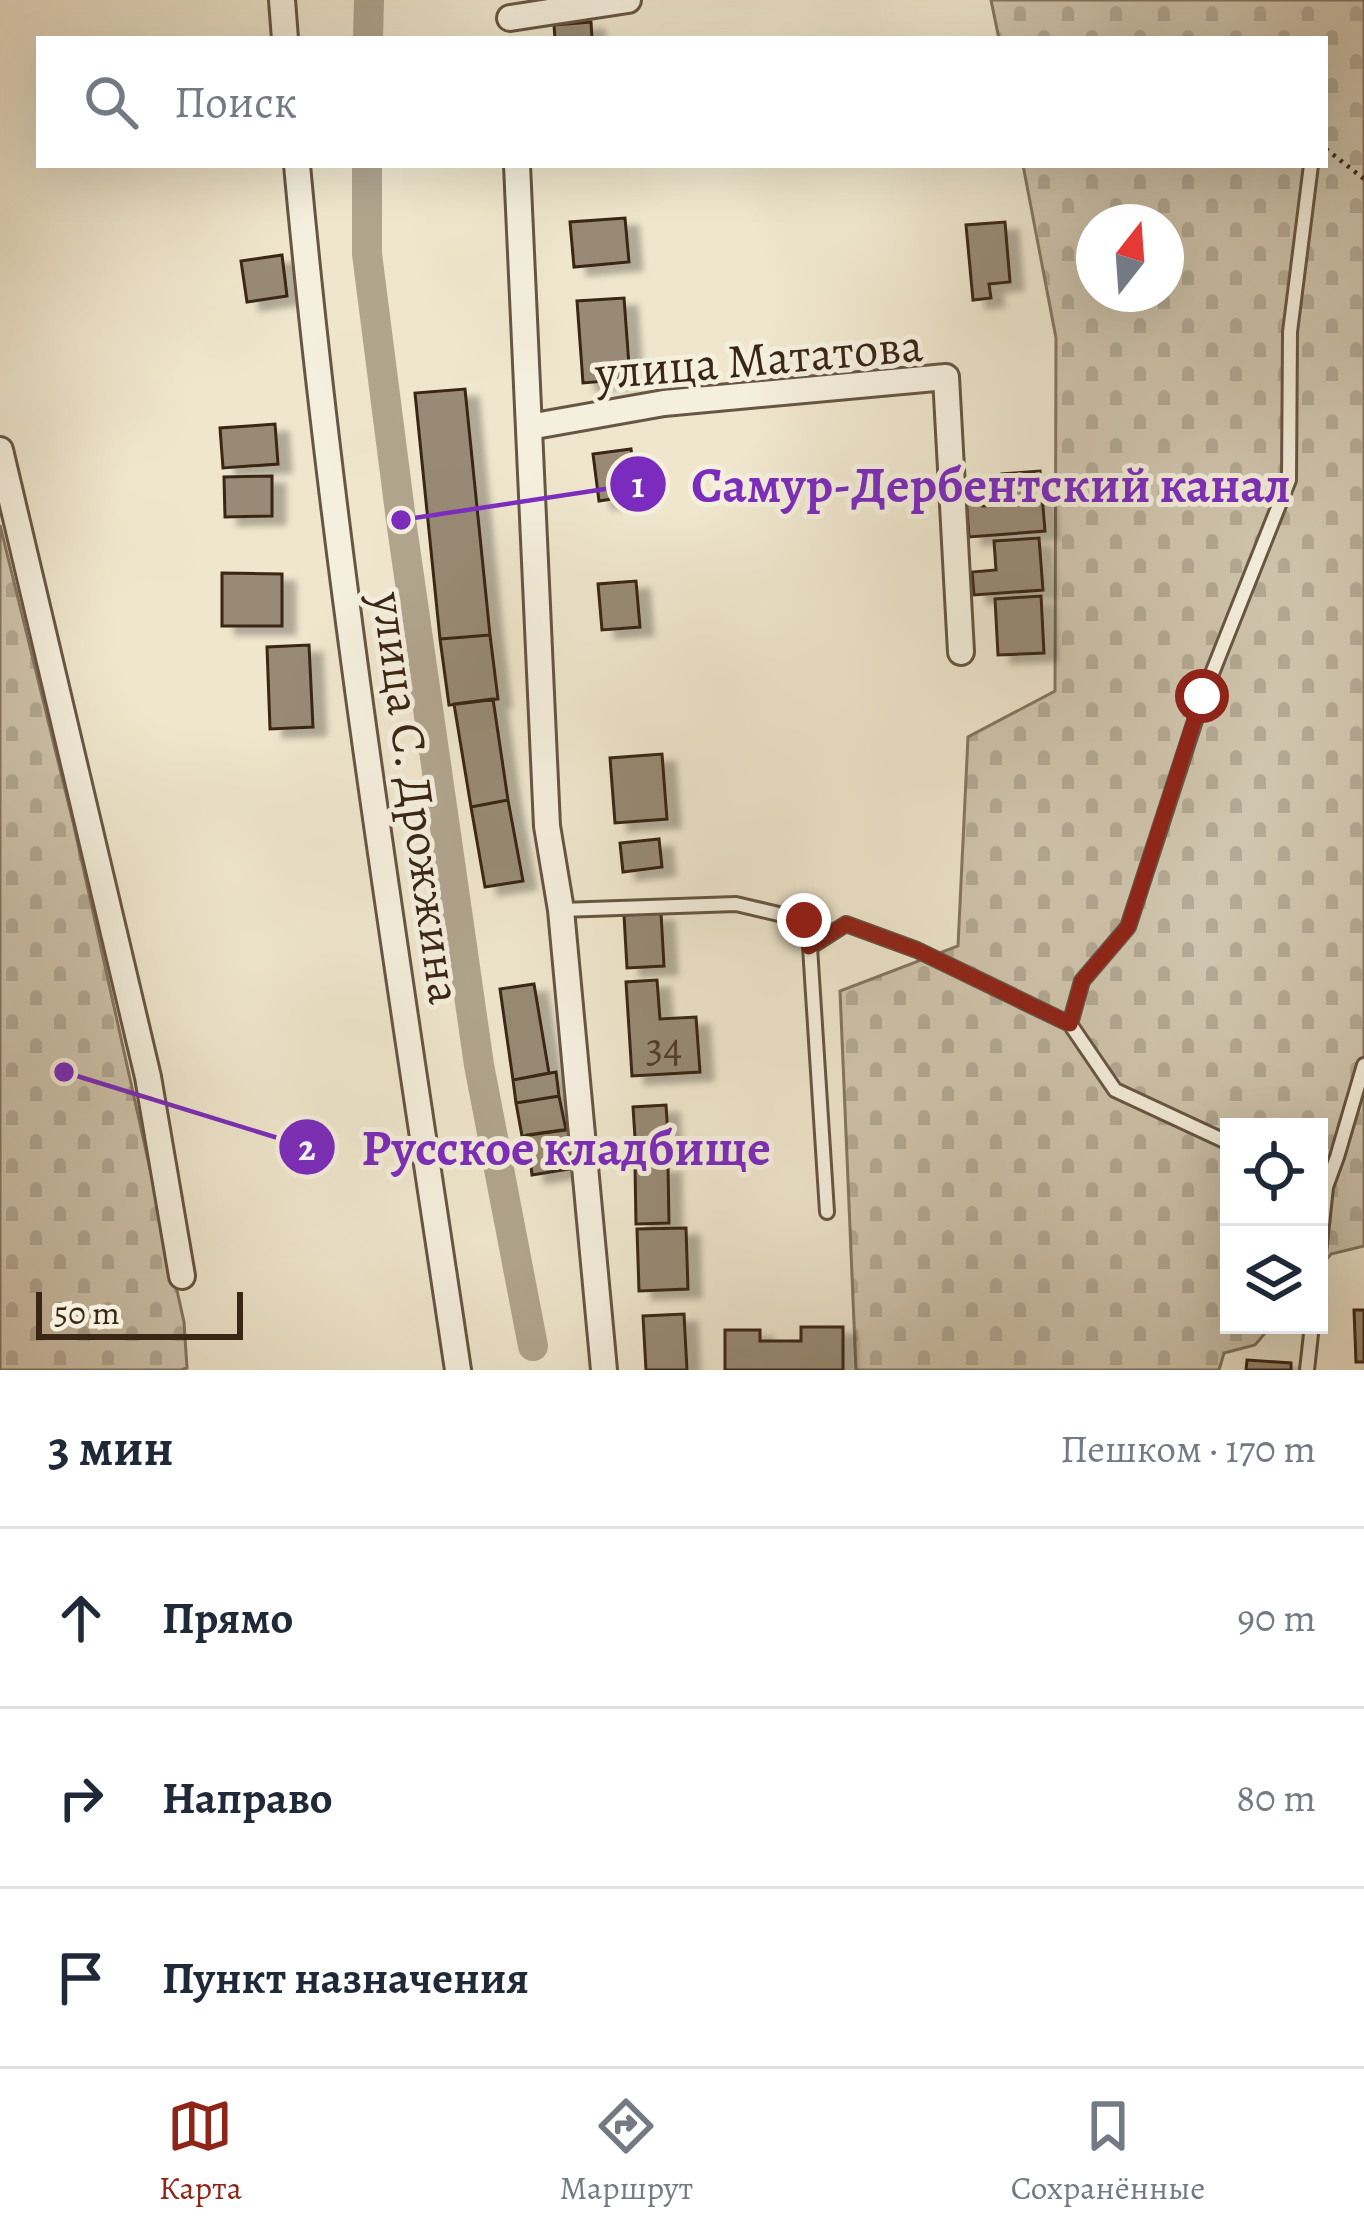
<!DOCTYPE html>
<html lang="ru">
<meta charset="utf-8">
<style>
body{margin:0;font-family:Alegreya,serif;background:#f2f2f3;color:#1f2937}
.controls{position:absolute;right:36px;bottom:36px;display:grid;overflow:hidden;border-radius:0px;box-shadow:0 12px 48px #0002}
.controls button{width:108px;height:108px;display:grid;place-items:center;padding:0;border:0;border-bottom:3px solid #e0e1e3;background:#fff;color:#1f2937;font:60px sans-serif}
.compass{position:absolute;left:1076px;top:204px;width:108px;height:108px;border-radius:50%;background:#fff;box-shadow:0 12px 48px #0002;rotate:17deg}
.scale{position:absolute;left:36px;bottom:30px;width:207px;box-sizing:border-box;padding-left:12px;border:6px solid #3a2615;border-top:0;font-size:33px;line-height:42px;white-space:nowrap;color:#3a2615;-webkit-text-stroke:9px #f5efde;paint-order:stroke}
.stop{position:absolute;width:36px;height:36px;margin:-27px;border:9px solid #8f2418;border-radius:50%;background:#fff}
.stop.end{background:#8f2418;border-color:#fff;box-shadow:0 3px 12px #0008}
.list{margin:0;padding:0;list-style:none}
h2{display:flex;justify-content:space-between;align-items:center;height:156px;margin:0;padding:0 48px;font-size:51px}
h2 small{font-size:39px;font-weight:400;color:#747a83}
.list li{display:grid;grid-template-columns:78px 1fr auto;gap:36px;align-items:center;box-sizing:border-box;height:180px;padding:0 48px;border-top:3px solid #e0e1e3}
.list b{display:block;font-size:45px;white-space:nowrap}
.list em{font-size:39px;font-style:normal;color:#747a83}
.icon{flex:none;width:66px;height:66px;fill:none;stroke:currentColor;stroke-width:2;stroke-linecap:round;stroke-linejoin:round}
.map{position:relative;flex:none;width:1364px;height:1370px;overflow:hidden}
.search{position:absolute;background:#fff;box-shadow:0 12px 48px #0002;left:36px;right:36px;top:36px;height:132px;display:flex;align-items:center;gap:30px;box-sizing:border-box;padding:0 42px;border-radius:0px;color:#747a83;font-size:45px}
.sheet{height:696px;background:#fff}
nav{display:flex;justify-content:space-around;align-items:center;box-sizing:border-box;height:168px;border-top:3px solid #e0e1e3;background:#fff;font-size:33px;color:#747a83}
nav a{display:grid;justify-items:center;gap:6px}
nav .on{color:#8f2418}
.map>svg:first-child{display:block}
.cemetery{fill:url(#cemetery-stones);stroke:#857662;stroke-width:3;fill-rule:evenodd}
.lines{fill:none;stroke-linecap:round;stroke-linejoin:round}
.canal{stroke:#b1a58e;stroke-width:30}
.building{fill:#988a75;stroke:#3a2615;stroke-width:3;filter:url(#shadow)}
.service-casing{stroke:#675643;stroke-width:18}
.minor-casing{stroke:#675643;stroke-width:30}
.path{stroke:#3a2615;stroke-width:4.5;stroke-dasharray:3 6;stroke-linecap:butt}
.service{stroke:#f5efde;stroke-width:12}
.minor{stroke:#f5efde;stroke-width:24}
.route{stroke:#8f2418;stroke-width:15}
.labels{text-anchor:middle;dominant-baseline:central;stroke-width:10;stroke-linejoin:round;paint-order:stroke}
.number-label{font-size:42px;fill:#523f2d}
.street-label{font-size:48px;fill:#3a2615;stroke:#f5efde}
.leader{fill:none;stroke:#7b2cbf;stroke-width:4.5}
.callout-dot{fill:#7b2cbf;stroke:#f5efde;stroke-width:4.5}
.mark-label{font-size:36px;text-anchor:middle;font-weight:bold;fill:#fff}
.callout-label{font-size:51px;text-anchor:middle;font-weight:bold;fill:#7b2cbf;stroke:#f5efde;stroke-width:10;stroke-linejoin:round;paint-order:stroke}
</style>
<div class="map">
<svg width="1364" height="1370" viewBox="0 0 1364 1370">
<defs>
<pattern id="cemetery-stones" width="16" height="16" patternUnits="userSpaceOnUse" patternTransform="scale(3)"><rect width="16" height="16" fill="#d0c5ae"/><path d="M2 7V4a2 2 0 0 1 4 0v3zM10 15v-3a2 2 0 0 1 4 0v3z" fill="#b3a995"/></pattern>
<filter id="shadow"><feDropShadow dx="13" dy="8" stdDeviation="3" flood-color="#0004"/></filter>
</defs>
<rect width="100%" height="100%" fill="#efe6cd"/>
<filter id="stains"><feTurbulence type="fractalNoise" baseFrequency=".00167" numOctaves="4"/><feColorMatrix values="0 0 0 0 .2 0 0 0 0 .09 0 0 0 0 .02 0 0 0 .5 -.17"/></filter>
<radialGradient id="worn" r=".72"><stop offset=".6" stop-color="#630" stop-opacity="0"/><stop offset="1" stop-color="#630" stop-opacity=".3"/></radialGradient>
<path class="cemetery" d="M991 0H1364V1246L1331 1254 1319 1268V1127H1229V1325H1272L1255 1345 1224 1353 1219 1370H856L840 991 958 946 968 737 1055 691 1056 338 1023 165H1325V39H999ZM1094 222H1166V294H1094Z
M0 525 73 822 184 1322 187 1368 181 1370H0Z"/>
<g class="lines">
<path class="canal" d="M368 39 369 0
M367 165V254L401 520 479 1065 533 1346"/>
</g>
<path class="building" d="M591 22 592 39H555L554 25Z
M625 218 629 262 574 267 570 222Z
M1005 222 1010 282 989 284 991 298 973 300 966 225Z
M282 255 287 296 247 302 241 261Z
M624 298 630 379 583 383 577 301Z
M465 389 490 635 440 639 415 393Z
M275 424 278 464 223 468 220 428Z
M631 449 638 495 599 501 593 454Z
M1040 471 1045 531 969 537 965 484 981 483 983 506 1004 505 1002 474Z
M272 476V516L225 517 224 477Z
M1039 538 1043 590 974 595 972 572 996 570 994 541Z
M222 573 282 574V626H222Z
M636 581 640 627 602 630 598 584Z
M1041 596 1044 653 998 655 995 599Z
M490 635 498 699 449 705 440 639Z
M309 645 313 727 270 729 267 647Z
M493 699 508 800 471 807 454 704Z
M662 754 667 819 615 823 610 758Z
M508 800 523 881 485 887 471 807Z
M659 839 662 867 623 872 620 843Z
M661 913 664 966 627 968 624 915Z
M657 980 660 1019 696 1017 700 1072 632 1076 626 982Z
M534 984 549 1073 513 1080 500 989Z
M556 1072 559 1096 516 1103 513 1080Z
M559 1096 566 1130 522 1136 516 1103Z
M666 1105 669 1151 636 1153 633 1107Z
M569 1129 575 1168 532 1175 527 1135Z
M668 1165 669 1223 636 1224 635 1166Z
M686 1228 688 1289 639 1291 637 1229Z
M1354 1310H1364V1362H1356Z
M684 1314 687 1370H646L643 1316Z
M801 1327H843V1370H725V1330H760V1341H801Z
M1247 1360 1291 1363V1370H1246Z"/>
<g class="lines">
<defs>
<path id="service" d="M561 910 736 904 804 920 810 947 846 924 917 950 1070 1024 1115 1090 1229 1143
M810 947 827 1212
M1070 1024 1082 981 1128 927 1203 696 1289 480 1290 332 1311 165
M1326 1187 1337 1157 1364 1065
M1319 1253 1326 1187 1320 1185
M1307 1370 1312 1325"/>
<path id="minor" d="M282 0 285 39
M510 18 628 0
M297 165C334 568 398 969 458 1370
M517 165 547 826 561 910 604 1370
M529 427 664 403 946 377 961 652
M0 450 148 1077 182 1276"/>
</defs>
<use href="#service" class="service-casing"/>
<use href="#minor" class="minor-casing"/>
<path class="path" d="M1326 149 1364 179"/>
<use href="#service" class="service"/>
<use href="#minor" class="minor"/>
</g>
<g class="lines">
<path class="route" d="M804 920 809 947 846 924 917 950 1070 1024 1082 981 1128 927 1202 696"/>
</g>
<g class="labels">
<g class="number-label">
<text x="664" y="1046">34</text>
</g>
<g class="street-label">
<text transform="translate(759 359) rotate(-5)">улица Мататова</text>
<text transform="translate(417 798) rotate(82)">улица С. Дрожжина</text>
</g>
</g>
<path class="leader" d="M401 520L638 484M64 1072L307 1147"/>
<g class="callout-dot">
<circle cx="401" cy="520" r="12"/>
<circle cx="64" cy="1072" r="12"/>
<circle cx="638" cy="484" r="30"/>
<circle cx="307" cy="1147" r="30"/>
</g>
<g class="mark-label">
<text x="638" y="497">1</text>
<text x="307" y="1160">2</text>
</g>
<g class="callout-label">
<text x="991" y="502">Самур-Дербентский канал</text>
<text x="566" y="1165">Русское кладбище</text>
</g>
<rect width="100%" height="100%" filter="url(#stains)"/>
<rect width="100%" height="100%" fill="url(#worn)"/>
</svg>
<div class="controls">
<button><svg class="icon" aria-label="locate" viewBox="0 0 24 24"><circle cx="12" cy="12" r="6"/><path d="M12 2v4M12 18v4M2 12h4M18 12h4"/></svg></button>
<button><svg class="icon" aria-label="layers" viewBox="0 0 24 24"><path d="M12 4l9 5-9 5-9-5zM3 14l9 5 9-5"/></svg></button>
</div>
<svg class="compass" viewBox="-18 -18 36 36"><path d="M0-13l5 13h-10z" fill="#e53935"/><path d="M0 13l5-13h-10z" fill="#747a83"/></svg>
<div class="scale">50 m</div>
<div class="stop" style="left:1202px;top:696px"></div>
<div class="stop end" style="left:804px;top:920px"></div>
<div class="search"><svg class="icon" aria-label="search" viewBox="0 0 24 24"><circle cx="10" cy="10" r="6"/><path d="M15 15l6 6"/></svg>Поиск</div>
</div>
<section class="sheet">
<h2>3 мин<small>Пешком · 170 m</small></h2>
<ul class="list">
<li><svg class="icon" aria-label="ahead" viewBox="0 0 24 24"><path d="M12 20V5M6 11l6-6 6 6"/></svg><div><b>Прямо</b></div><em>90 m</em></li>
<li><svg class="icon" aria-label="right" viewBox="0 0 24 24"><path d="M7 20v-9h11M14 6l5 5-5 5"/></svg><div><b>Направо</b></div><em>80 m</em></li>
<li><svg class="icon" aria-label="arrive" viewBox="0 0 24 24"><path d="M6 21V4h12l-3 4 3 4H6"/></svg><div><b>Пункт назначения</b></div></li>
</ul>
</section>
<nav>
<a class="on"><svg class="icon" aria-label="map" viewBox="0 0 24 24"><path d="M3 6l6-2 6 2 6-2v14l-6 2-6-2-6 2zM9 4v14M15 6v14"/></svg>Карта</a>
<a><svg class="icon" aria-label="directions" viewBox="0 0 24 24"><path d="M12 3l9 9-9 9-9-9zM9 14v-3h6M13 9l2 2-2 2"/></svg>Маршрут</a>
<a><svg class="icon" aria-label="saved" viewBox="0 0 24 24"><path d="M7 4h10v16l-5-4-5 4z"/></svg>Сохранённые</a>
</nav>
